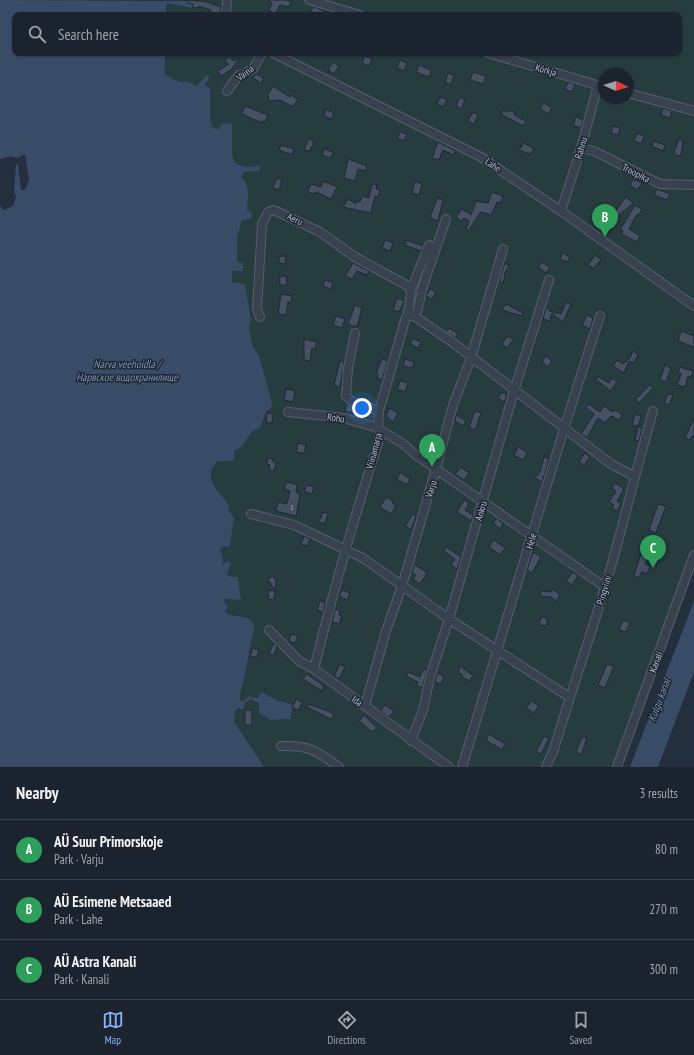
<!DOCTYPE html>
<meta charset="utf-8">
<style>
body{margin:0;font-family:"PT Sans Narrow",sans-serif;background:#282f3a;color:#f1f3f6}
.compass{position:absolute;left:598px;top:68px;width:36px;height:36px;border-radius:50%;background:#1b232e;box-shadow:0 1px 3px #0004;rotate:94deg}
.you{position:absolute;left:362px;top:408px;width:14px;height:14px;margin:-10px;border:3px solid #fff;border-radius:50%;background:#1a73e8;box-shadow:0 0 0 6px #1a73e833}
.badge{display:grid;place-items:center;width:26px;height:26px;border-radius:50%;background:#8ab4f8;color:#fff;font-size:13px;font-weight:700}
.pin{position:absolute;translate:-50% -33px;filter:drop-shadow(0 1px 2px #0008)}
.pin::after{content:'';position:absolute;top:21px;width:14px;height:12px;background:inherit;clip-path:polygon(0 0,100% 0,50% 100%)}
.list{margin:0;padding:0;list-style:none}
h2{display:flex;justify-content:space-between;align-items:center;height:52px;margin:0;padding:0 16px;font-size:17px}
h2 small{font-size:13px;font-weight:400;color:#a0a4aa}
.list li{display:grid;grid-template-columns:26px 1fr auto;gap:12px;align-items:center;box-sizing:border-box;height:60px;padding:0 16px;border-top:1px solid #39404a}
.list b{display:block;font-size:15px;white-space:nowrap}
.list p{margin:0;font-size:13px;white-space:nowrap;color:#a0a4aa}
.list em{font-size:13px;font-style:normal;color:#a0a4aa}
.icon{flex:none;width:22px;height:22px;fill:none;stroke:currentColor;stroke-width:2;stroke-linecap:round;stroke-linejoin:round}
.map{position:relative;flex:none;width:694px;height:767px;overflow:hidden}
.search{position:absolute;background:#1b232e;box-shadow:0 1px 3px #0004;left:12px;right:12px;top:12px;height:44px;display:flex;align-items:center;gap:10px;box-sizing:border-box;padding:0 14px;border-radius:8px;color:#a0a4aa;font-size:15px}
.sheet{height:232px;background:#1b232e}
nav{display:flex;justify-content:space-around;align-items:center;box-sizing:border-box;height:56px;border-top:1px solid #39404a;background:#1b232e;font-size:11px;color:#a0a4aa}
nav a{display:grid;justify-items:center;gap:2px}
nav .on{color:#8ab4f8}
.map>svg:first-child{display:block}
.green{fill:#263c3f;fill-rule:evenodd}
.water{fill:#394c67}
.building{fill:#455162;stroke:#1f2835}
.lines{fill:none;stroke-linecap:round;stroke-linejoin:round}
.minor-casing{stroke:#565f6c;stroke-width:10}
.minor{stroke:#38414e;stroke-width:8}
.labels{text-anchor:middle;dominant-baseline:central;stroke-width:3;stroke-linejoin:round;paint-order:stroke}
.number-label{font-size:8px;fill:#98a1af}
.street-label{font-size:10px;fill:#b4bcc9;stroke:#1d2633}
.water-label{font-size:11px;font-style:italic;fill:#7c92b1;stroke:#1d2633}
</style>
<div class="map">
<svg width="694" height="767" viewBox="0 0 694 767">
<rect width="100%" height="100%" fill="#242f3e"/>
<path class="green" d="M187 0H694V549L642 694 614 767H264C258 758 236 730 234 721 233 718 235 712 236 709L243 710 248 700 251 699 259 705V713L275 720 290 719 293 705 279 702 261 692 259 698 253 696 240 701C239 689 242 689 244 680 248 661 250 644 255 626L243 616 232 615 225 611 227 605 223 602 224 599 241 600 239 581 236 577 233 578 228 576 224 565 221 564 220 551 221 546 230 545 234 518 228 510 229 506C217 494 204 476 218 461H231L234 451 242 446 247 437 252 434 271 407 272 402 259 356 253 347 249 328 251 320 245 284 232 282V271L237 262V237L242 220 251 216 252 214 247 210C248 198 251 186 241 177L244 172H254L259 166 244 167 235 163 232 154V124L219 129 213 128 210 120 205 86 210 77 206 75 197 86 185 81 181 82C154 74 169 72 164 53H679V15H165L167 3 193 1ZM604 74H628V98H604Z"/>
<path class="water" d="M0 0 193 1 192 8 167 3 165 15H15V53H164C169 71 154 73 181 82L185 81 197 86 206 75 210 77 205 85 210 89V120L213 128 219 129 222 124 232 123V154L235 163 244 167 260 166 259 171 244 172 241 177C251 186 248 198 247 210L252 213 251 219 242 220 237 237V262L243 263V271H232V282L245 284 251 320 249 328 253 347 259 356 272 402 271 408 266 412 260 428C250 430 248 439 242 446 240 448 236 450 234 451V459L231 461H218C201 479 220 492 229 506L228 510 234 518 230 545 229 547 222 546 220 551 223 557 222 565 228 561 231 564 227 573 228 576 238 577 241 600 224 599V602L228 606 225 611C234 621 246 610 255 626 250 644 248 661 244 679 242 689 240 689 240 700L243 701 249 696 258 698 261 692 279 701 293 705 290 719 271 720 259 713V704L251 699 245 703 243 710 238 708 235 711 234 722 264 767H0V206L4 210 13 206 16 197 14 192 16 164 18 165 21 190H25L29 180 25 154 17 158 11 156 0 159Z
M694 601V672L658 767H630Z"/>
<path class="building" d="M189 0 207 2 221 7 220 15H209L211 10 199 6 198 8 192 7 193 4 188 3Z
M269 0H286L291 1 289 7 280 5 275 14 269 10 272 3 269 2Z
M313 7H315L332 15H309Z
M365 56 372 59 369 66 362 63Z
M228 57 234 61 240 57 231 70 221 76 218 71 229 64 225 62Z
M400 60 407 63 404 71 397 68Z
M333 62 339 66 334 74 328 70Z
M419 65 431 70 429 77 416 72Z
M473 72 486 76 483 84 470 80Z
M448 73 454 75 451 85 445 82Z
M256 74 264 78 261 83 253 78Z
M568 82 575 84 572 92 565 89Z
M273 86 290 97 291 95 298 100 292 107 280 100 269 101 268 94Z
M441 97 447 100 443 107 437 103Z
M460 97 465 100 461 109 456 106Z
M544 103 552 108 548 114 540 108Z
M245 106 268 115 265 122 262 121V123L242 114Z
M663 108 672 111 670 118 661 115Z
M326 109 334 113 331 119 324 116Z
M503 110 508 112 509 110 515 113 514 115 526 121 523 126 501 114Z
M473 112 478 115 474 124 468 121Z
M576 117 583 120 581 128 573 125Z
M613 126 620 128 618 135 611 133Z
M400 132 407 134 404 141 397 138Z
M637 133 644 136 641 144 634 141Z
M308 139 314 141 310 151 304 150Z
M679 139 683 141 681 156 675 155 674 152Z
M654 141 665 145 663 151 652 146Z
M438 142 456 151 453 155 443 150 439 160 432 158Z
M524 143 534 149 530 154 519 150Z
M281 145 294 149 292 155 279 150Z
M324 149 333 152 331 158 322 155Z
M348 159 367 166 365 171 358 169 355 181 344 178Z
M277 178 282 180 279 190 273 188Z
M633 179 642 183 638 190 630 186Z
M323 181 337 187 331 199 316 192 315 194 308 192 311 184 321 187Z
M415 181 422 184 419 195 412 193Z
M372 184 377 185 376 189 380 190 378 197 375 196 371 213 343 207 348 199 356 204V201L360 202 362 196 369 198Z
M657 189 670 194 667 200 654 195Z
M492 192 503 196 500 203 497 202 491 215 481 212 468 231 466 230 469 221 464 218 461 221 456 217 462 209 471 215 476 201 488 203Z
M626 197 633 203 607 226 602 221 609 215 611 217Z
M437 198 443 200 438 221 430 218Z
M635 205 642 209 639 215 637 214 629 229 640 236 637 242 621 234 623 231 620 230Z
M385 240 393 243 390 251 382 248Z
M406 240 423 246 421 251 405 245Z
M562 253 570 257 568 262 560 259Z
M595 255 601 260 593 268 588 265Z
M279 256H286L285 264 279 263Z
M542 262 550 268 546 273 538 267Z
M353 263 369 271 367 275 357 271 352 279 345 276Z
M505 263 509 266 504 274 505 275 503 283 499 281Z
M286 276 287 285H280L279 277Z
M325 280 333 283 331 289 323 286Z
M430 289 436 292 432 299 426 296Z
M281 294 292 296 291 302H288L286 315 278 314Z
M397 298 404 301 399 312 393 310Z
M566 302 571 304 563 322 552 313 550 321 543 319 546 308 550 309 549 311 561 314Z
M506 304 523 313 522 316 502 310Z
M355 305 362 308 357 327 348 324Z
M587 315 593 318 590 329 582 325Z
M336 316 345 319 342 328 333 325Z
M449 328 458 334 456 338 446 332Z
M681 331 694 336V347L678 341Z
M508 336 513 340 507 348 502 343Z
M304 339 317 342 315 349 312 348 310 361 304 360Z
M413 339 421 342 418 348 410 344Z
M633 351 638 354 634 363 629 361 624 373 613 366 617 360 623 364 630 358Z
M546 356 552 361 548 367 542 362Z
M382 359 388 361 382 380 377 378 378 374 376 373Z
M405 359 414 362 412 368 403 366Z
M340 361 344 362 340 387 334 385Z
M665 365 671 368 666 382 660 380Z
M680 367 693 371 691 377 688 376 685 387 677 385 681 374 678 372Z
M597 376 609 383 612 378 617 382 610 391 596 379Z
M400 381 408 383 405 392 397 389Z
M650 385 653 388 639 403 636 400 637 398Z
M286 389 295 391 293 402 284 400Z
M502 392 507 395 504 402 498 398Z
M668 394 673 395 669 405 664 403Z
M347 404 363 411 362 415 351 413V411L350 413 345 411Z
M588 404 600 412 604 406 613 412 614 410 622 414 619 420 611 416 605 423 598 418 587 438 581 434 594 414 586 407Z
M389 408 398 413 393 422 386 416Z
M475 411 481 413 475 430 469 427Z
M267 413 273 414 272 423H266Z
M635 414 641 416 638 426 632 425Z
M456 415 466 421 463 426 455 421Z
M694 418V437L692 436 690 440 685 438Z
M638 427 642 428 639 441 635 440Z
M298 443 306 445 304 453 296 452Z
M518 447 527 452 523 460 514 455Z
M585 453 590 457 584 465 579 462Z
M544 457 549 459 542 482 535 478 540 472Z
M268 458 273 459V462L276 463 274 471 269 470 270 465 267 464Z
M461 467 469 473 464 480 455 474Z
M400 472 410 479 408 483 405 484 397 479Z
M287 482 297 485 296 492 300 494 296 516 276 511 278 502 287 504 290 491 284 489Z
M615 483 624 489 617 501 621 503 617 511 612 508 614 505 609 502 616 491 612 488Z
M307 485 314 487 312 494 304 491Z
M386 497 393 501 392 503 396 506 391 514 380 507Z
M464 500 469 503 465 510 473 515 471 521 457 512Z
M658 504 666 506 656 533 649 530Z
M323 512 328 513 325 524 319 522Z
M413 514 416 517 411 529 405 526Z
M497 518 503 524 500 529 493 523Z
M304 536 310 539 307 546 301 544Z
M494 540 505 548 500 555 489 547Z
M446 547 461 557 457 569 451 565 455 559 444 551Z
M643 547 650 550 645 564 650 566 647 574 642 571 639 578 634 576Z
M533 552 541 557 532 573 527 570Z
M414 564 427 573 420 584 413 579 416 575 412 573Z
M573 572 578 576 572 585 566 581Z
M273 576 276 581 275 591 268 579Z
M553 589 560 595 556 601 551 597 540 596 541 591 551 592Z
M269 590 275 591 274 600 268 599Z
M342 590 350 593 347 600 339 596Z
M320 601 325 603 323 612 317 610Z
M335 609 340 611 339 615 342 616 339 624 332 622Z
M542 616 548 620 545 627 539 623Z
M623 620 630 623 626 632 619 630Z
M291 634 298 636 295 643 289 641Z
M274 643 277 646 274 655 269 653Z
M253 648 259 650 257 657 250 656Z
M340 664 345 667 339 679 334 676Z
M607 664 614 666 605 688 598 685Z
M460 666 475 677 474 678 472 677 470 681 463 678 462 674 458 673Z
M423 669 427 670 422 688 416 685 418 682 406 676 408 672 420 677Z
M437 673 444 676 441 684 435 682Z
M307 674 324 686 322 691 303 679Z
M296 699 302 702 299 710 292 708Z
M532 701 539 706 534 713 526 708Z
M308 704 325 710 334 714 331 719 307 707Z
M385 705 394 711 389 717 381 711Z
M245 710H252V725H245Z
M364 715 377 728 372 732 359 721Z
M489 734 505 744 502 750 486 740Z
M544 736 549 738 541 754 536 752Z
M582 737 587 738 581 755 576 752Z"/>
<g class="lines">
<defs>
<path id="minor" d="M309 0 360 15
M226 15 227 0
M273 53 481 157 561 211 694 306
M488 53 604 87
M227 91 239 75 253 69 262 53
M628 93 694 111
M581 148 594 151 660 184 694 185
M561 211 581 148 598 85
M408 315 411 290 429 245
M414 316 452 342 611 464 634 476
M260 317 257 309 262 224 268 212 274 210 320 232 355 257 408 286 411 290
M355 333 348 368 346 396 353 402 379 411
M288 412 344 418 375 427 402 443 416 455 605 587
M251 514 294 525 363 558 449 619 569 697
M269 630 299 661 314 669 449 767
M314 669C333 592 355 514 380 437L381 432 378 425 379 411 406 317 408 315 414 316 417 312 423 286 446 219
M365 706 386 631 402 586 436 469 453 405 471 358 503 249
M411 741 423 710 430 677 449 619 514 391 549 280
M281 746C310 745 317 751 339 767
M462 767C508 617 551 465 600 316
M546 767 554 749C570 695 589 641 605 587 623 528 636 469 653 411
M617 767 694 555"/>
</defs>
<use href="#minor" class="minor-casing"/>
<use href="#minor" class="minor"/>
</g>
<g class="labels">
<g class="number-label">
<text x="292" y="507">2</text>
</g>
<g class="street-label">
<text transform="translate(546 70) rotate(16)">Kõrkja</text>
<text transform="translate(245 73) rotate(-38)">Väina</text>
<text transform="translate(581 148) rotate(-74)">Rahnu</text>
<text transform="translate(493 165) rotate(34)">Lahe</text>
<text transform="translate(636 173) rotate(27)">Troopika</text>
<text transform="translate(295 219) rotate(26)">Aeru</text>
<text transform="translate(336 418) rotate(8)">Rohu</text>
<text transform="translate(374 451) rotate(-75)">Viinamarja</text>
<text transform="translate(431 489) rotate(-73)">Varju</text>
<text transform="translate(481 511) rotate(-74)">Ankru</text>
<text transform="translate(531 541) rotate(-74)">Hele</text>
<text transform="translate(604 590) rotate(-73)">Pingviini</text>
<text transform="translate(656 662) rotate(-69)">Kanali</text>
<text transform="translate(357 701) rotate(36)">Ida</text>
</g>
<g class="water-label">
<text x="127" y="364">Narva veehoidla /<tspan x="127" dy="13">Нарвское водохранилище</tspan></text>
<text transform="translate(659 700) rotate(-69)">Kulgu kanal</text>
</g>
</g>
</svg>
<svg class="compass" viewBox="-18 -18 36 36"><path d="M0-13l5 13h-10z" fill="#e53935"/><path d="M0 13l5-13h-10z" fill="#a0a4aa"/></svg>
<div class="you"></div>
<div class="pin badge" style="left:432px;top:467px;background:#2e9e5b">A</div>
<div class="pin badge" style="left:605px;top:237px;background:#2e9e5b">B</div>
<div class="pin badge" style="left:653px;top:568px;background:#2e9e5b">C</div>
<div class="search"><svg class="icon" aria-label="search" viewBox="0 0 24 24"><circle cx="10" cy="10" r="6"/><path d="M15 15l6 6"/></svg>Search here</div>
</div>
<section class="sheet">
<h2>Nearby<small>3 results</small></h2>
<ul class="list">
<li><span class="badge" style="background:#2e9e5b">A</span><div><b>AÜ Suur Primorskoje</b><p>Park · Varju</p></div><em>80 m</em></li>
<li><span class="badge" style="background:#2e9e5b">B</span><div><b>AÜ Esimene Metsaaed</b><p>Park · Lahe</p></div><em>270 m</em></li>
<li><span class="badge" style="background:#2e9e5b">C</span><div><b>AÜ Astra Kanali</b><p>Park · Kanali</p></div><em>300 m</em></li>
</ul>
</section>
<nav>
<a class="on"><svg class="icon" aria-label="map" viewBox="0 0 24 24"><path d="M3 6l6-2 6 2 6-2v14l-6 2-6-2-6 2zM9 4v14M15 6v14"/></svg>Map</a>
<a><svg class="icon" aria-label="directions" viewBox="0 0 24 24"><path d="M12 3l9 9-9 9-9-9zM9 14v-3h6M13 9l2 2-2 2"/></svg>Directions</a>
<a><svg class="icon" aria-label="saved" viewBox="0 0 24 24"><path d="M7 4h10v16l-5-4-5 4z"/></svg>Saved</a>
</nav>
